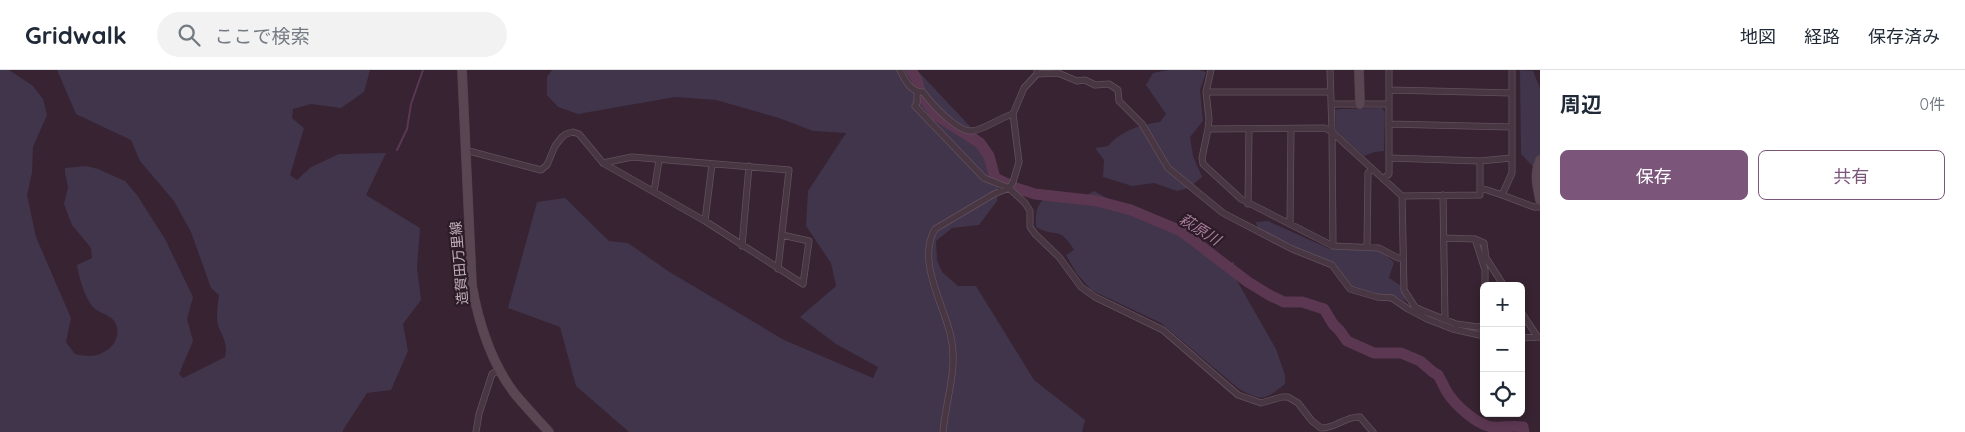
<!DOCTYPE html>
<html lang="ja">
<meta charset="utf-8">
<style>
body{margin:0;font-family:Quicksand,"Noto Sans JP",sans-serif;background:#f2f2f3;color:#1f2937}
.controls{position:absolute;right:15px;bottom:15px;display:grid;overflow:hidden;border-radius:8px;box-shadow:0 2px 8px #0003}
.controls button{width:45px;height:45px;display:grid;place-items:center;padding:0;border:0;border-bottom:1px solid #e0e1e3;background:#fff;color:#1f2937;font:25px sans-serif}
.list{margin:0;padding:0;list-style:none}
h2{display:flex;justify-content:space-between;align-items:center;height:65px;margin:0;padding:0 20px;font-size:21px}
h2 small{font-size:16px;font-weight:400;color:#747a83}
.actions{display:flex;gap:10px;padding:15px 20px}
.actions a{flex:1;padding:11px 0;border:1px solid #7c557a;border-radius:8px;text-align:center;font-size:18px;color:#7c557a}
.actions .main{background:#7c557a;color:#fff}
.icon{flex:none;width:28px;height:28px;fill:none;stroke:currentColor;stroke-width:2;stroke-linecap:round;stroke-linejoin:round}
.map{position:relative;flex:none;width:1540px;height:362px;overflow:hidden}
header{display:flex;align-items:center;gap:30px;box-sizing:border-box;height:70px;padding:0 25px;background:#fff;border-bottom:1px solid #e0e1e3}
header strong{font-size:24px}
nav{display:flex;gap:28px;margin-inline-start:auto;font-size:18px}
.search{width:350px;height:45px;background:#f2f2f3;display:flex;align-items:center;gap:12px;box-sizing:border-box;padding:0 18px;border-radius:28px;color:#747a83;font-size:19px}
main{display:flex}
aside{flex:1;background:#fff}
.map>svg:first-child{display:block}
.green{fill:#41354c}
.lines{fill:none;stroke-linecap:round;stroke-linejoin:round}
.stream{stroke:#5b3751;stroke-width:2}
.river{stroke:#5b3751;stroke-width:11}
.street-casing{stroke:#62515d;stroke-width:7}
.secondary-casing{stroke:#513f4b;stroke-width:10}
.street{stroke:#483642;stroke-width:5.5}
.secondary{stroke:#5a4553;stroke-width:9}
.labels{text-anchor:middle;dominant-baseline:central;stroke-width:4.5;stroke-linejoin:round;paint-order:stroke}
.street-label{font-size:14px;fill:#c4b1be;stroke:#2c1c27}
.water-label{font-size:15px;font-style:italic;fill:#aa7c9c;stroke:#2c1c27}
</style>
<header>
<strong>Gridwalk</strong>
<div class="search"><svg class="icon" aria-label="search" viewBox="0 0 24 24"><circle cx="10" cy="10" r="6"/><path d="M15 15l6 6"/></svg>ここで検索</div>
<nav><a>地図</a><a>経路</a><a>保存済み</a></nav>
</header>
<main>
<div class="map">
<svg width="1540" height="362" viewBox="0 0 1540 362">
<rect width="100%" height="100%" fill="#372331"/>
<path class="green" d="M0 0H9L33 16 43 29 47 45 33 77 32 103 27 125 36 167 71 248 66 272 75 284C80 285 86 286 91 286 108 285 125 268 114 251 110 244 97 243 92 236 84 225 79 208 77 195L92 188 91 178 72 155 64 134 68 117 65 103V98L86 96 98 99 125 111 137 125 165 169 193 227 187 249 193 271 179 304 183 308 225 287C229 269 218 263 217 249 217 241 218 232 219 225L211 218 191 162 174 131 140 91 131 70 76 44 57 0H370L364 22 341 38 311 34 293 39 292 48 304 58 290 105 297 110 311 97 339 84 386 83 366 125 420 158 417 198 421 230 403 254 408 281 391 320 367 323 343 360V362H0Z
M552 0H917L979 66 995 90 999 114 997 131 979 155 952 158 936 171 937 190 942 202 958 216H976L1034 310 1085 350 1082 362H629L576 316 560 257 508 238 537 132 565 128 609 171 628 173 668 201 784 270 873 308 878 297 836 274 800 247 836 216 831 193 806 156 808 121 846 63 813 61 779 48 716 30 675 27 578 44 558 37 547 25V7Z
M1168 0H1199L1206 2 1200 20 1203 51 1190 67 1193 86 1202 107 1189 118 1177 121 1154 113 1132 116 1103 107 1104 90 1095 78 1108 76C1122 60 1140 55 1160 52L1166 44 1146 15 1153 3Z
M1520 0 1533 1 1540 18V107L1539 103 1521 84Z
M1382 38 1385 42 1384 81 1375 82 1364 86 1336 61 1335 40 1340 39Z
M1054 121 1087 125 1094 121 1130 141 1194 165 1218 193 1234 192 1236 209 1276 279 1285 305V314C1265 330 1263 332 1239 319L1161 253 1091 220 1077 204 1066 185 1074 180C1058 154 1056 169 1036 157 1035 138 1038 132 1054 121Z
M1268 151 1330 179 1380 181 1394 192 1389 208 1400 215 1406 232 1394 225 1379 226 1352 218 1335 195 1283 173 1258 159 1256 152Z"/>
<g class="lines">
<path class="stream" d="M397 80 407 59 411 34 423 0"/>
<path class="river" d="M911 0 917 10 921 25 936 45 980 73 989 86 995 108 1016 118 1035 124 1097 131 1131 140 1181 161 1248 212 1271 226 1284 232H1302L1324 239 1333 254 1340 261 1347 271 1374 283H1401L1420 291 1433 302 1438 305C1441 310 1444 317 1447 322 1455 335 1478 356 1493 357 1503 358 1512 355 1523 357L1524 362"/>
<defs>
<path id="street" d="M900 0C905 10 910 22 923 22 931 33 957 62 972 61 986 59 999 48 1013 44
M1211 0 1206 22 1209 49 1208 59 1202 88 1203 94 1241 129 1333 176 1379 178 1398 188H1403
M1330 0 1332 62 1402 126 1480 125V91
M1037 4 1058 3 1077 11 1085 10 1095 15 1109 14 1118 20 1119 31 1142 54 1168 98 1223 143 1292 179 1332 195 1350 219 1377 227 1392 228 1408 239 1427 249 1453 259 1484 266
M1389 20 1512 23
M917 22V33L915 36 984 108 1009 118 1025 133 1030 141V157L1035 164 1059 187 1081 217 1095 227 1163 260 1238 325 1261 333 1282 327H1288L1298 333 1312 351 1321 358C1335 359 1345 346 1360 347L1373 362
M1206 22H1330
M1331 34H1389
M1389 54 1511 57
M1208 59 1325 58 1332 62 1333 176
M465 80 541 100 547 95 555 76 562 67 566 64 573 62 579 64 603 93 705 151 803 214 809 171 782 165
M1389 88 1480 91 1511 88
M603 93 632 87 789 100 778 199
M1383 109 1389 104V0
M1481 118 1502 125 1512 103V0
M654 122 659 90
M1443 125 1445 249
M1502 125 1534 137H1540
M1402 126 1404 220 1415 237 1421 240 1456 254 1478 257 1484 255
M1248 134 1249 59
M705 151 712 94
M1290 154 1291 59
M1444 168 1475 169 1485 200V216
M1475 169 1484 173 1486 188 1504 216
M742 176 749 96
M1367 177 1368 103 1372 99
M1521 242 1537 266
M1521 268 1540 267
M476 362 479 344 492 304 500 300
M943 362C946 327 959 298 950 263 942 232 917 189 935 159L994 124 1009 118 1013 112 1019 92 1013 44 1024 18 1037 4V2"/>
<path id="secondary" d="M462 0 472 216C479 254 491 293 515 324 526 337 537 349 549 362
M1359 0 1360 34
M1540 90C1534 104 1537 115 1540 130"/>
</defs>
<use href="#street" class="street-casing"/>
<use href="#secondary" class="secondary-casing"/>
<use href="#street" class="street"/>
<use href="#secondary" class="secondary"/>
</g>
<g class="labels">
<g class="street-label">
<text transform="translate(459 193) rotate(-95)">造賀田万里線</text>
</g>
<g class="water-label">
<text transform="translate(1200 159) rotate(32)">萩原川</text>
</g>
</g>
</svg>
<div class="controls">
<button>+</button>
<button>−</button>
<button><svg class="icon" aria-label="locate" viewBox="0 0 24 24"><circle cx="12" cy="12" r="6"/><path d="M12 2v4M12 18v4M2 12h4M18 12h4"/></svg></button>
</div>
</div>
<aside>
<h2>周辺<small>0件</small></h2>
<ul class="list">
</ul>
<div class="actions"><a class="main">保存</a><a>共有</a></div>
</aside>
</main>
